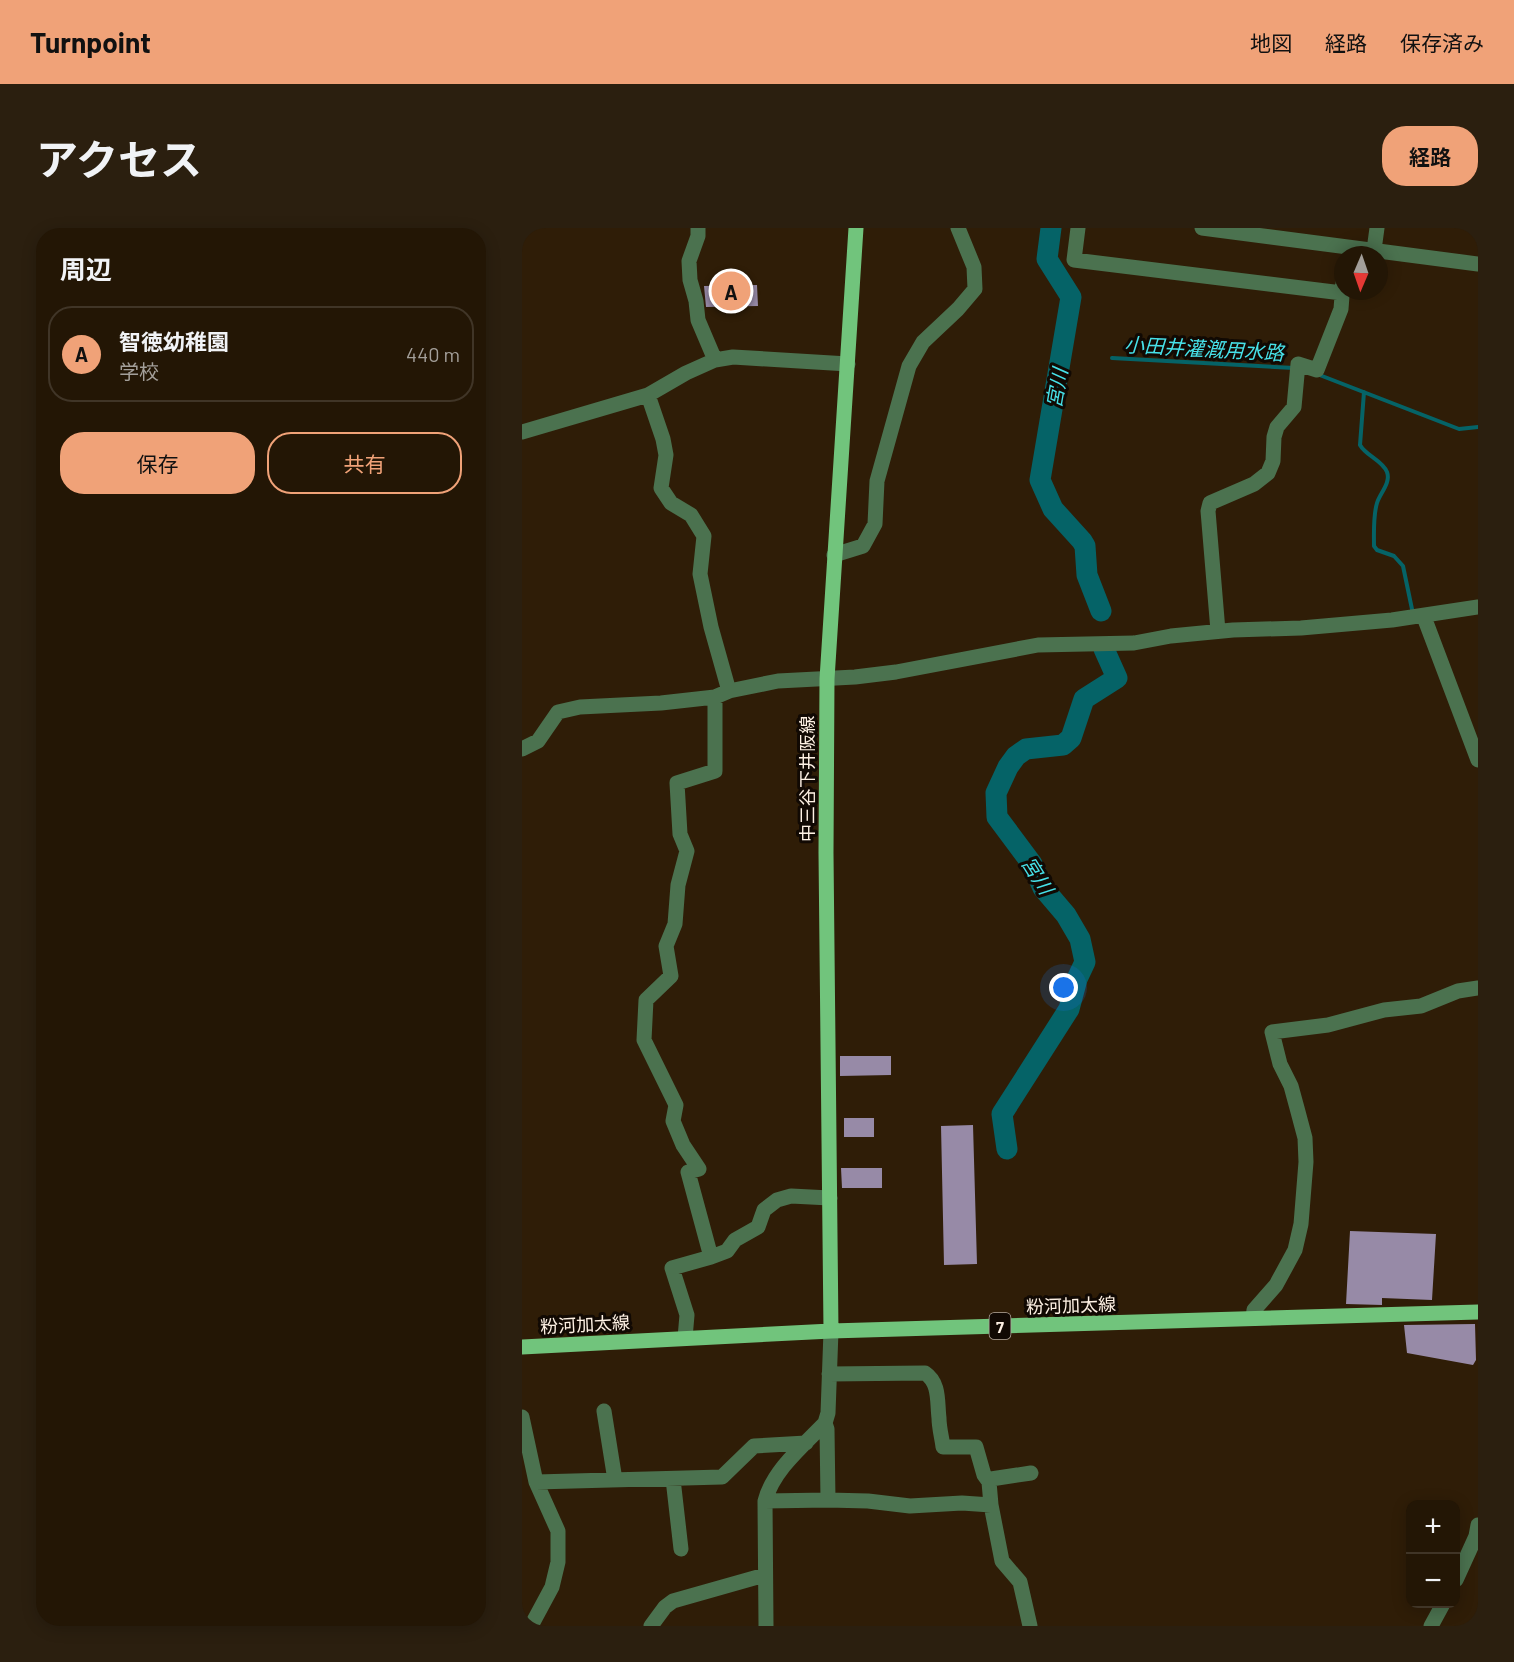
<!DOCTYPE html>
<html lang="ja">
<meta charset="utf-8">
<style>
body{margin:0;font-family:Barlow,"Noto Sans JP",sans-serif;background:#2b1f0f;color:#f1f3f6}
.controls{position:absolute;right:18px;bottom:18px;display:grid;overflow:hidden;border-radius:12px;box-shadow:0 3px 15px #0003}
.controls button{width:54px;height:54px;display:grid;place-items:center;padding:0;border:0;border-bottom:2px solid #403527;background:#231605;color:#f1f3f6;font:30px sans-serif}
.compass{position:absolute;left:812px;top:18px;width:54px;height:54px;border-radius:50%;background:#231605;box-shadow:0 3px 15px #0003;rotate:182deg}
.you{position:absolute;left:542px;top:760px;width:21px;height:21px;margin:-15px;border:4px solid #fff;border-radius:50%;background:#1a73e8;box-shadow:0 0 0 9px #1a73e833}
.badge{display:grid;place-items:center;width:39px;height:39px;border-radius:50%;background:#f0a278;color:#111;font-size:20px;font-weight:700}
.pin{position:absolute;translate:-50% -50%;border:3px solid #fff;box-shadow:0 2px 6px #0006}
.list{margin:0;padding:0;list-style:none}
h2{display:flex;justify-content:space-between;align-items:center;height:78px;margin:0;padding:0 24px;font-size:26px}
h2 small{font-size:20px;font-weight:400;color:#a39f9a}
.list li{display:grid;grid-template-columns:39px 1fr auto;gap:18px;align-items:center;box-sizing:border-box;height:96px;margin:0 12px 12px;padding:0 12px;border:2px solid #403527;border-radius:24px}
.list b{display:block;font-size:22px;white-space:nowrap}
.list p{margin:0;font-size:20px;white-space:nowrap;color:#a39f9a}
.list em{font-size:20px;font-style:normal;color:#a39f9a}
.actions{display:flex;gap:12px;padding:18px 24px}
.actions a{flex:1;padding:14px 0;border:2px solid #f0a278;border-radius:24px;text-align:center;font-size:21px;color:#f0a278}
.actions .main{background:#f0a278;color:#111}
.map{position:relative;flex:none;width:956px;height:1398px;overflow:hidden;border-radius:24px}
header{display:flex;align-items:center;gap:36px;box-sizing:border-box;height:84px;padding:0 30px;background:#f0a278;color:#111}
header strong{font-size:28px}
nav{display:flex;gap:33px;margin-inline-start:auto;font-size:21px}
.intro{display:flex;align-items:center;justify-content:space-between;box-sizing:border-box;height:144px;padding:0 36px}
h1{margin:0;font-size:42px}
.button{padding:15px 27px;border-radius:24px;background:#f0a278;color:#111;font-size:21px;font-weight:700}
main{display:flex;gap:36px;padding:0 36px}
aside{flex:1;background:#231605;border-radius:24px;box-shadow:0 3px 15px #0003}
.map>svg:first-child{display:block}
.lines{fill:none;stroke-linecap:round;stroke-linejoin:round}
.stream{stroke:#056367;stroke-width:4}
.river{stroke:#056367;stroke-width:21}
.building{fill:#978aa7}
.minor{stroke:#4b724f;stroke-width:15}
.major{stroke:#71c47c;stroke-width:15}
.labels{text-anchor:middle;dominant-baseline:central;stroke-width:6;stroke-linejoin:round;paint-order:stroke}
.shield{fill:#110903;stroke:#b7aba0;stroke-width:1.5}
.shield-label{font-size:16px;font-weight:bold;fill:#fef1e4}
.street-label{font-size:18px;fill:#fef1e4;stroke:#110903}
.water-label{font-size:20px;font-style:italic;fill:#47e1e9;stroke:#110903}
</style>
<header>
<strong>Turnpoint</strong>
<nav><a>地図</a><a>経路</a><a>保存済み</a></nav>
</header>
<div class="intro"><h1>アクセス</h1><a class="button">経路</a></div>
<main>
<aside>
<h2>周辺<small></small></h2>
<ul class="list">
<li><span class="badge">A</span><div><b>智徳幼稚園</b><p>学校</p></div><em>440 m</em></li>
</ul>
<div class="actions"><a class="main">保存</a><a>共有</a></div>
</aside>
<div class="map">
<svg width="956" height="1398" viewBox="0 0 956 1398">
<rect width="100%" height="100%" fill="#2f1d07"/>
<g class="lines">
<path class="stream" d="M590 130 772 140
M795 146 937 201 956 199
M842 164 838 217C844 228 860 232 865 244 869 255 858 265 855 275 851 288 852 305 852 318L855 322 872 328 881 338 891 386"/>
<path class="river" d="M529 0 525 31 549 69 518 252 531 281 560 313 563 318 565 347 579 383
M485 921 480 886 547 781 555 751 563 734 558 711 544 687 521 660 510 636 475 589 474 565 486 539 494 528 504 521 541 517 549 510 562 471 595 450 582 421"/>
</g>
<path class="building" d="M235 57 236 78 184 79 182 58Z
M318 828H369V847L318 848Z
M322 890H352V909H322Z
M451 897 455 1036 422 1037 419 898Z
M319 940H360V960H320Z
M828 1003 914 1006 910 1072 860 1070V1077L824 1076Z
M953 1096 954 1132 951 1137 885 1125 882 1097Z"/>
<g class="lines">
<path class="minor" d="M176 0V8L167 33 168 52 174 73 176 92 193 132
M556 0 552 32 820 65
M680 0 956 36
M852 22 855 0
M126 167 141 211 144 227 139 260 149 275 169 287 182 308 178 346 189 399 207 463
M0 204 126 167 164 145 193 132 211 129 326 136
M312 327 341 318 353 296 355 253 387 138 401 114 436 81 453 61 452 39 436 0
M902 389 956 532
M696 403 686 283 688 275 732 256 746 245 751 233 752 209 755 199 772 179 776 136 795 142 819 81 821 55
M0 521 16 513 36 484 58 479 139 475 193 469 207 463 256 453 333 449 374 444 516 417 612 415 649 408 711 402 779 400 870 392 956 379
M189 1029 166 944 177 941 161 917 151 893 154 877 122 812 124 772 149 748 144 718 153 696 156 657 165 623 158 606 155 555 193 543V469
M731 1090 732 1082 754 1057 773 1022 779 996 784 934 783 910 775 880 769 858 758 836 750 804 806 797 862 782 899 778 936 763 956 760
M163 1110 165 1087 150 1040 189 1029 205 1023 213 1012 236 999 242 982 255 972 269 968 308 970
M307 1146 403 1145C418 1155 415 1174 417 1190 417 1200 420 1210 421 1219H454L462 1247 467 1254
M82 1183 93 1252
M0 1189 14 1254 36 1303V1334L30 1359 9 1398
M151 1251 159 1321
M14 1254 200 1249 232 1218 284 1215
M306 1272 346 1273 388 1278 440 1275 469 1277 480 1333 498 1354 508 1398
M243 1273 306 1272 305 1201 303 1195
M469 1277 467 1254 469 1251 509 1245
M934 1352 954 1308 956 1297
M129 1398 143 1379 151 1373 243 1347
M244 1398 243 1273C251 1242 282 1217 303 1195L306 1185 309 1103
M909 1398 921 1376"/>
<path class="major" d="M309 1103 304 625 305 451 334 0
M0 1119 309 1103 956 1084"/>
</g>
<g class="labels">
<rect class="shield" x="467.5" y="1085" width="21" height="26" rx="4.5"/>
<g class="shield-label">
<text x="478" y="1098">7</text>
</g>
<g class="street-label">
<text transform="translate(285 551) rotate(-90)">中三谷下井阪線</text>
<text transform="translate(549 1077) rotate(-2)">粉河加太線</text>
<text transform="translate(63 1096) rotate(-3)">粉河加太線</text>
</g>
<g class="water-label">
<text transform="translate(682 120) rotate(3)">小田井灌漑用水路</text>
<text transform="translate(534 160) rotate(-80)">宮川</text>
<text transform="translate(516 647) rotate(58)">宮川</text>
</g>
</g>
</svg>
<div class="controls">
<button>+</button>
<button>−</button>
</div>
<svg class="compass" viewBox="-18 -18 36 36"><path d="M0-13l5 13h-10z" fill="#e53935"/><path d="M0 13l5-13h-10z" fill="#a39f9a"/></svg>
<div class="you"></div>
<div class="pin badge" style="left:209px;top:63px">A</div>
</div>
</main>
